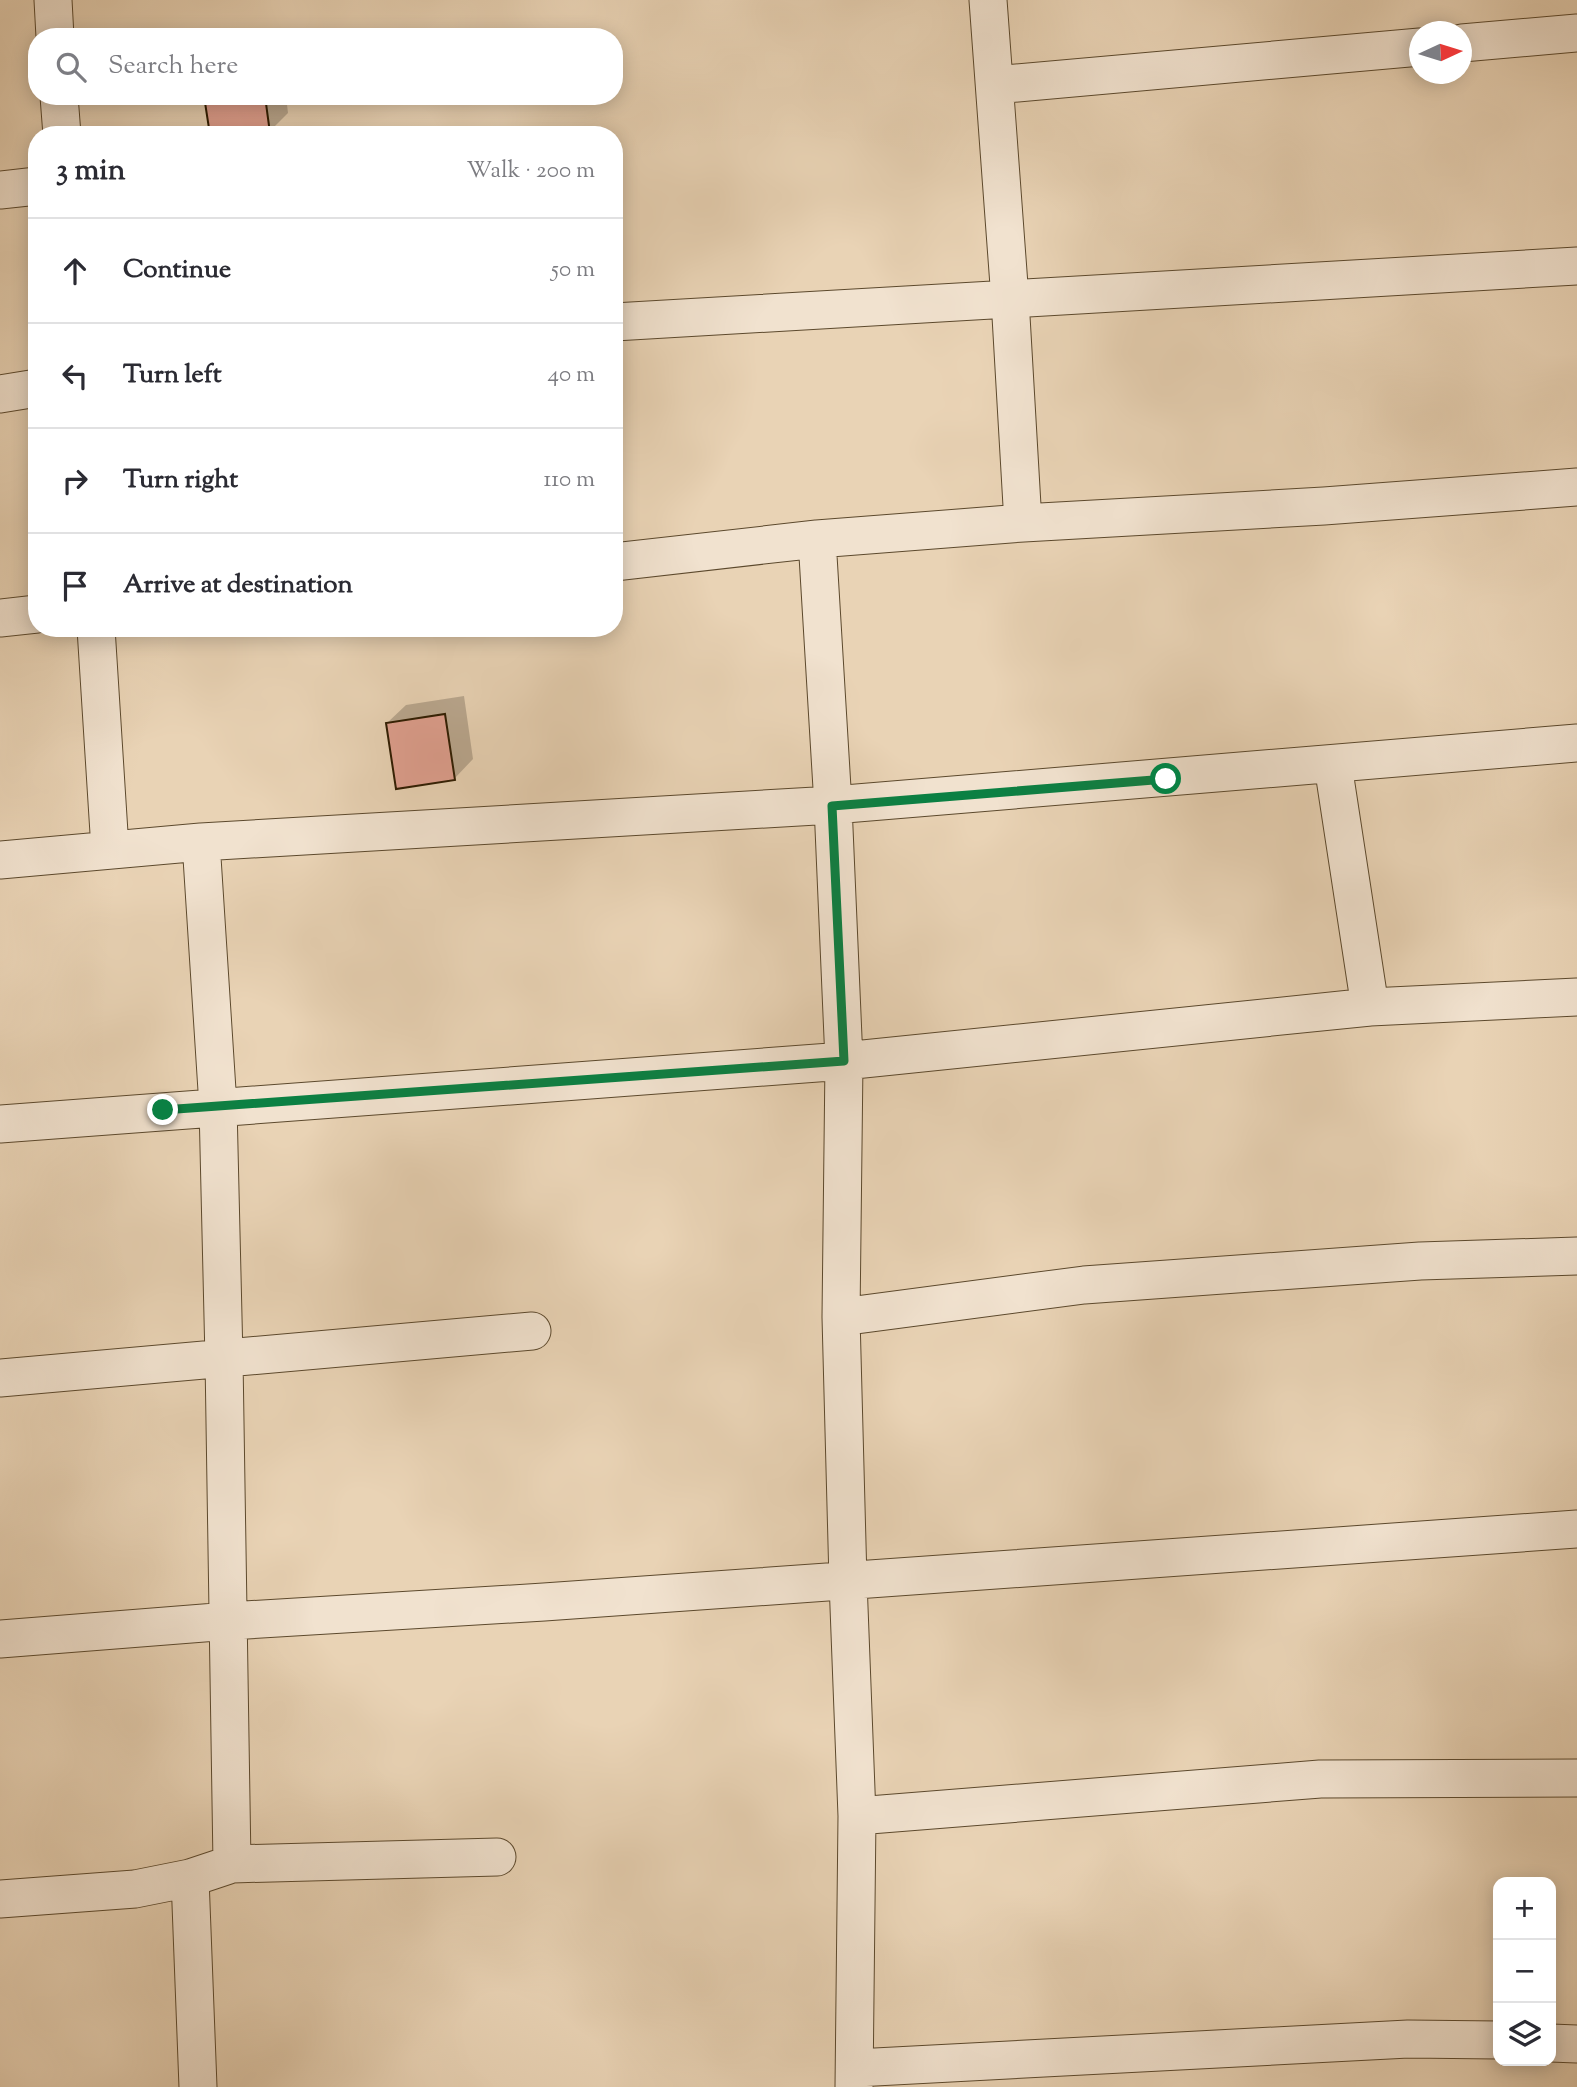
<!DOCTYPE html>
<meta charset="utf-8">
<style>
body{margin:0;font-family:"Sorts Mill Goudy",serif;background:#f7f7f7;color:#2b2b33}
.controls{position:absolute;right:21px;bottom:21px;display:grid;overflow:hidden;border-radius:14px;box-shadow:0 4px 18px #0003}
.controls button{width:63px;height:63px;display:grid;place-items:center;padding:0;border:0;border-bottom:2px solid #e1e1e2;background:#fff;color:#2b2b33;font:35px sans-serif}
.compass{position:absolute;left:1409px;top:21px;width:63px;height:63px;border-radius:50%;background:#fff;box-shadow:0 4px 18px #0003;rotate:86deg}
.stop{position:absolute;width:21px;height:21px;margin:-16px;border:5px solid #0b8043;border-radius:50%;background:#fff}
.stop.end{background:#0b8043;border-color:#fff;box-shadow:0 2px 7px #0008}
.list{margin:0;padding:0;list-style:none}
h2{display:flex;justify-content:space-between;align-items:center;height:91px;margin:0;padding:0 28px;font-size:30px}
h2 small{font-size:23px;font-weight:400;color:#7c7c81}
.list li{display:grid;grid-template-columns:46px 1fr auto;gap:21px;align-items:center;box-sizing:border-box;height:105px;padding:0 28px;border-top:2px solid #e1e1e2}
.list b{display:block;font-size:26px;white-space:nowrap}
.list em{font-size:23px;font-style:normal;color:#7c7c81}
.icon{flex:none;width:38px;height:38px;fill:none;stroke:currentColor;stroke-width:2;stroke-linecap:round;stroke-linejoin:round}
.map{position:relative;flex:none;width:1577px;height:2087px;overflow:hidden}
.search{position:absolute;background:#fff;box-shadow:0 4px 18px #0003;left:28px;top:28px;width:595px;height:77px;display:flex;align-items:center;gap:18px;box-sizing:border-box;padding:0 24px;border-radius:28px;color:#7c7c81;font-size:26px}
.panel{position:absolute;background:#fff;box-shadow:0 4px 18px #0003;left:28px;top:126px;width:595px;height:511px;border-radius:28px}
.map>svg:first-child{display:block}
.shadow{fill:#0003}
.building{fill:#e0a090;stroke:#2d1b00;stroke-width:2}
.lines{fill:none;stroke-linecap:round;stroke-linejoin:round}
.street-casing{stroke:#5c492d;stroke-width:39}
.street{stroke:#f1e2cf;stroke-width:37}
.route{stroke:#0b8043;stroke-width:9}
</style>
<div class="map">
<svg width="1577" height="2087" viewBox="0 0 1577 2087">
<rect width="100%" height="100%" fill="#e9d3b5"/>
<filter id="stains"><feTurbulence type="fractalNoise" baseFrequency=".00286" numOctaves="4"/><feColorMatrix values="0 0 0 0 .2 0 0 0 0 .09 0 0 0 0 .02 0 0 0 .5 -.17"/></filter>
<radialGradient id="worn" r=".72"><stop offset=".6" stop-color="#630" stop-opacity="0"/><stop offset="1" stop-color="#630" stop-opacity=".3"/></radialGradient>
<path class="shadow" d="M206 96H286L288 113 269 132 248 135H211Z
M464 696 473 759 455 778 387 723 406 705Z"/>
<path class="building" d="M204 96H265L270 133 210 135Z
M445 714 455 780 396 789 386 723Z"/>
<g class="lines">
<defs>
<path id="street" d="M53 0 55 37
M988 0 1010 299 1023 523
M1462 43 1577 33
M995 85 1420 47
M59 96 62 135
M0 190 37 186
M614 322 1577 266
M0 394 37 388
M817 539 833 805 844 1061 841 1317 848 1581 857 1816 854 2087
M614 562 817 539 1023 523 1324 506 1577 487
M0 618 37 614
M96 628 110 849
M1333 765 1370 1007
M201 842 218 1106 224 1359 232 1864
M0 860 201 842 833 805 1577 743
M0 1124 844 1061 1370 1007 1577 997
M841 1317 1084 1285 1420 1261 1577 1256
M0 1378 532 1331
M0 1639 229 1621 544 1602 1577 1529
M857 1816 1320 1779 1577 1778
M190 1878 198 2087
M0 1899 135 1889 190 1878 232 1864 497 1857
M1551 2043 1577 2044
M856 2068 1408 2039 1498 2040"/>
</defs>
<use href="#street" class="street-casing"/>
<use href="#street" class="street"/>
</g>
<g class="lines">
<path class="route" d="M163 1110 844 1061 832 806 1166 779"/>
</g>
<rect width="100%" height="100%" filter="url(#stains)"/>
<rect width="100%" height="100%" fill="url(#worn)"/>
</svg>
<div class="controls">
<button>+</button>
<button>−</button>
<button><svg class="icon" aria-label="layers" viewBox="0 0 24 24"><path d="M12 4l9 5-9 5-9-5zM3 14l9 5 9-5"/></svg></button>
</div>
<svg class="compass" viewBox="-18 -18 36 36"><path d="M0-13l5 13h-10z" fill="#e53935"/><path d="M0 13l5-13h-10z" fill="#7c7c81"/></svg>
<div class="stop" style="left:1166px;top:779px"></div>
<div class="stop end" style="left:163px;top:1110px"></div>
<div class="search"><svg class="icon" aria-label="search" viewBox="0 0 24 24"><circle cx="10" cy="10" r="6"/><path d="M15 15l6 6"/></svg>Search here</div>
<section class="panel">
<h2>3 min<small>Walk · 200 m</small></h2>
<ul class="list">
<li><svg class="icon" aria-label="ahead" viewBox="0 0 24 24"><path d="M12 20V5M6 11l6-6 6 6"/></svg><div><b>Continue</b></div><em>50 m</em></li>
<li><svg class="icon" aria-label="left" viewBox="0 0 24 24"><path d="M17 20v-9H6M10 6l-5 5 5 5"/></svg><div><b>Turn left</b></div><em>40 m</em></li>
<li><svg class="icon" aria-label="right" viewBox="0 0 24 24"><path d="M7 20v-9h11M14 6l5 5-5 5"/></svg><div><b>Turn right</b></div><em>110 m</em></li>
<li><svg class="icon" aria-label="arrive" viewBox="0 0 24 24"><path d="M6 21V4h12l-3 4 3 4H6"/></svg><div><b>Arrive at destination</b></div></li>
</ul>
</section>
</div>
